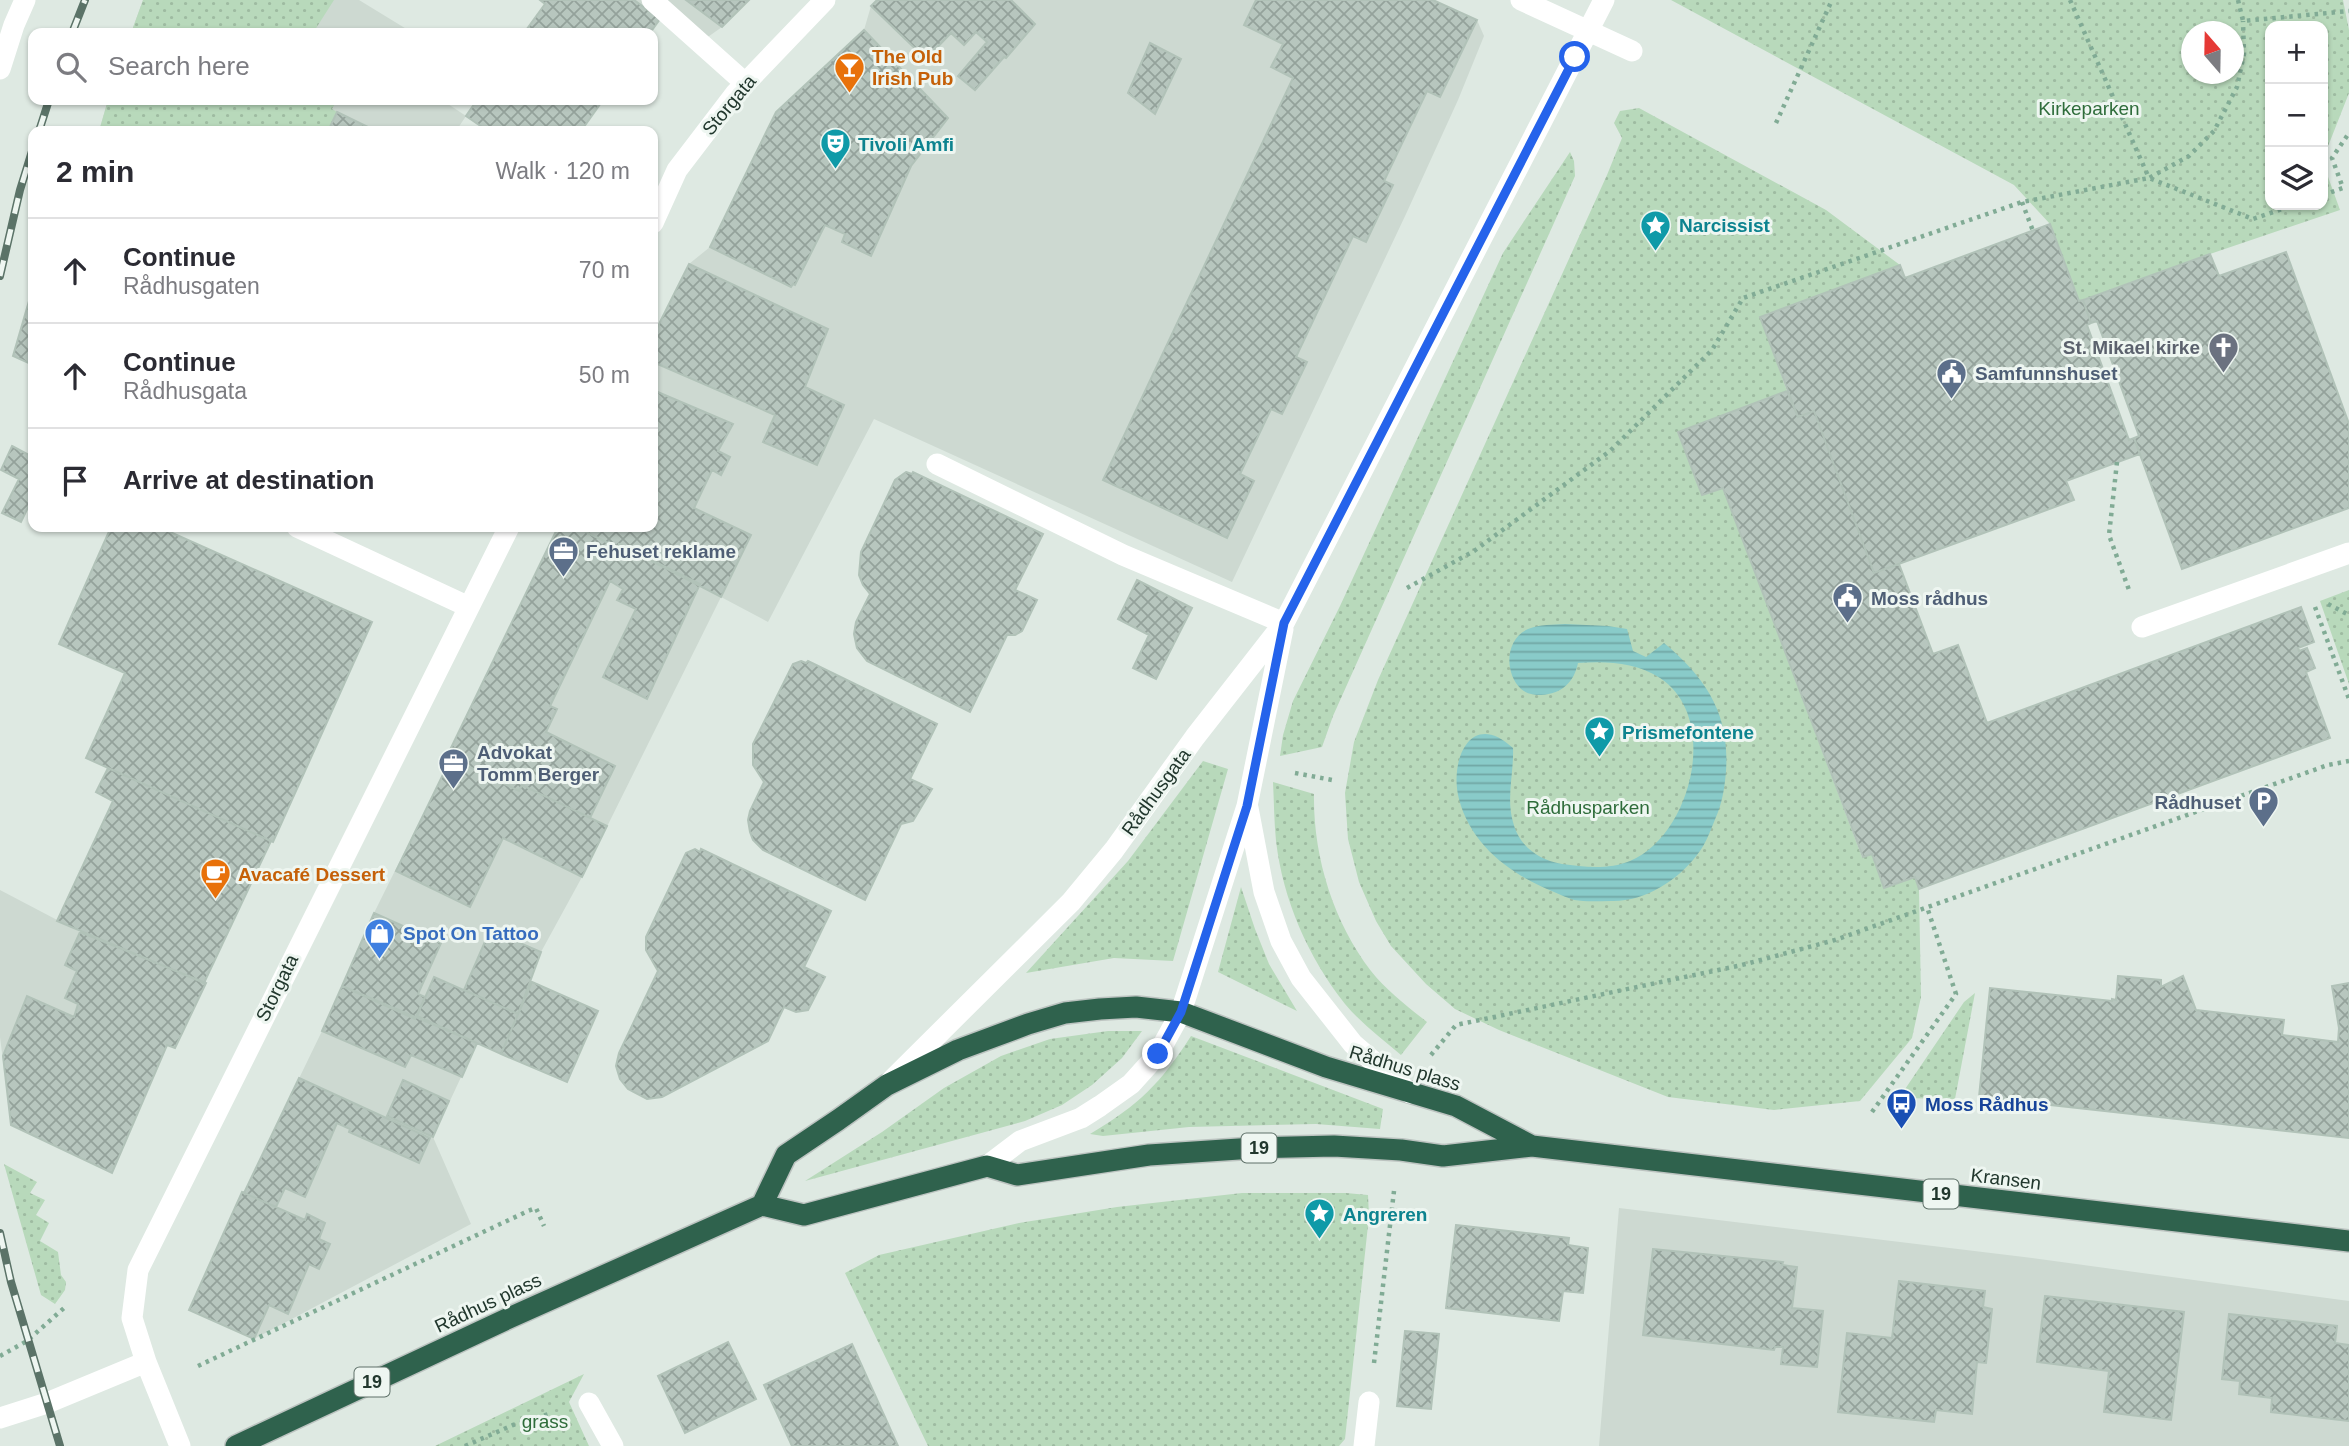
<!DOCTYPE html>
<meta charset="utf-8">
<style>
body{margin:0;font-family:Helvetica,sans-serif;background:#f7f7f7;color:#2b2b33}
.controls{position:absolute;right:21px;top:21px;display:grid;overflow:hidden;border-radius:14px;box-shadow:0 2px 5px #0004}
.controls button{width:63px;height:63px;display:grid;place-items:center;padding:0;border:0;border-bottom:2px solid #e1e1e2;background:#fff;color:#2b2b33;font:35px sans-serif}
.compass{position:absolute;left:2181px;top:21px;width:63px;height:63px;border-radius:50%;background:#fff;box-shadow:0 2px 5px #0004;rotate:340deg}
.stop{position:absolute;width:21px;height:21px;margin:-16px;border:5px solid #2563eb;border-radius:50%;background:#fff}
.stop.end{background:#2563eb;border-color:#fff;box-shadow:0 2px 7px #0008}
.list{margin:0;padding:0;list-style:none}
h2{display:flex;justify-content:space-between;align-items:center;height:91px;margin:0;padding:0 28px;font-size:30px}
h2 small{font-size:23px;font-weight:400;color:#7c7c81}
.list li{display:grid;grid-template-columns:46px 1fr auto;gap:21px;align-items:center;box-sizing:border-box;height:105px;padding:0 28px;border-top:2px solid #e1e1e2}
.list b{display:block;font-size:26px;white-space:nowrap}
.list p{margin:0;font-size:23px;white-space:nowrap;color:#7c7c81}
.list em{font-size:23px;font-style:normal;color:#7c7c81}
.icon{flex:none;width:38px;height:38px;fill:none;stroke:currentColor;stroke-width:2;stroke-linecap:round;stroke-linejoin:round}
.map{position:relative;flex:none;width:2349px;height:1446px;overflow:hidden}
.search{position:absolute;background:#fff;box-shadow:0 2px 5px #0004;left:28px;top:28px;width:630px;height:77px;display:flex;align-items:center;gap:18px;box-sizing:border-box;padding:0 24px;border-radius:14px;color:#7c7c81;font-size:26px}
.panel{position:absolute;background:#fff;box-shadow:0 2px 5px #0004;left:28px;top:126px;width:630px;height:406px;border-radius:14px}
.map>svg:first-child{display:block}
.built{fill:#cdd9d1}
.grass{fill:url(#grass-dots);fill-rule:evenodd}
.water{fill:url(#water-rules)}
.building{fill:url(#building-cross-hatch);stroke:#b1c2b8;stroke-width:2}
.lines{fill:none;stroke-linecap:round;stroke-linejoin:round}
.highway-casing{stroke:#bcc3c0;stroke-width:24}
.path{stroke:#81ab95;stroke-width:4.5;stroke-dasharray:3.5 5;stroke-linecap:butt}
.minor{stroke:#fff;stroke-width:21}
.highway{stroke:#2f624d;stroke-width:21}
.rail-casing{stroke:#5b7368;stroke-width:8}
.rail{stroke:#eef6f1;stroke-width:5;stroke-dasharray:16;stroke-linecap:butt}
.route{stroke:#2563eb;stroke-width:9}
.labels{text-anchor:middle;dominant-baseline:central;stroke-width:6;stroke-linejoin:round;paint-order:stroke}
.shield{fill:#eef6f1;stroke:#5e7068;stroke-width:2}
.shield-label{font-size:18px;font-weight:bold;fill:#21372d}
.food-label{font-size:19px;font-weight:bold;fill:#c56008;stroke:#eef6f1;text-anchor:start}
.street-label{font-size:19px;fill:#21372d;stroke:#eef6f1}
.park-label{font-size:19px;fill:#2e6c3a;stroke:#eef6f1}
.culture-label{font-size:19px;font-weight:bold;fill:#0d838f;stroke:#eef6f1;text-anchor:start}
.worship-label{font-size:19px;font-weight:bold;fill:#5b616d;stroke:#eef6f1;text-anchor:end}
.service-label{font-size:19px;font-weight:bold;fill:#4e5e75;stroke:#eef6f1;text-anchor:start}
.shop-label{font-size:19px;font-weight:bold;fill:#366cbe;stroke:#eef6f1;text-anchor:start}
.transit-label{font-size:19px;font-weight:bold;fill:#164399;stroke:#eef6f1;text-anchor:start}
</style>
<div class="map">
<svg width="2349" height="1446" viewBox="0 0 2349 1446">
<defs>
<pattern id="grass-dots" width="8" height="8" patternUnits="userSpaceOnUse" patternTransform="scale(1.75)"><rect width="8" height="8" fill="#b8d9bb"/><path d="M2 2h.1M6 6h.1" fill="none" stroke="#9ebba1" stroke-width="1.8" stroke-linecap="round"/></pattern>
<pattern id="water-rules" width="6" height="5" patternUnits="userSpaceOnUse" patternTransform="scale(1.75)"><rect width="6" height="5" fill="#89cbc9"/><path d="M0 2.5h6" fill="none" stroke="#70a6a4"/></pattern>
<pattern id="building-cross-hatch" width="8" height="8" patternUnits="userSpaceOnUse" patternTransform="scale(1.75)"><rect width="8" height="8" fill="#b7c6be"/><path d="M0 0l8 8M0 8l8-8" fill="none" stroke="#94a29b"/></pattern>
</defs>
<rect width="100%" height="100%" fill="#dee9e2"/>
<path class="built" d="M143 0H359L413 33H131Z
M634 0H749L722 27 695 46Z
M877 0H1432L1477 20 1484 36 1458 100 1406 214 1232 582 874 419 768 622 721 597 582 877 541 952 529 981 598 1011 567 1082 477 1043 433 1137 471 1224 254 1339 189 1310 242 1192H244L322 1031 374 913 451 758V756L448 754 558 527H653V336L689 264 710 247 776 112 864 30 871 6Z
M108 100H442L466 116 456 131H99Z
M0 890 80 932 206 983 175 1048 167 1045 112 1173 11 1125 0 1037Z
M1619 1208 2024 1257 2349 1301V1446H1599Z"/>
<path class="grass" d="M143 0H334L313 33H131Z
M1671 0H2343L2349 30V93L2323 159V26H2270V205H2323V163L2340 210 2210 254 2079 301 2050 224 2014 185ZM2192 32H2234V74H2192Z
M108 100H337L332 109 337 112 328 131H99Z
M1639 108 1826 210 1900 265 1760 317 1787 391 1678 432 1702 495 1723 488 1862 857 1872 854 1884 888 1915 877 1919 889 1921 997 1912 1038 1860 1101 1774 1110 1668 1097 1499 1030 1455 1009 1426 984 1391 946 1376 921 1359 882 1348 839 1345 793 1354 742 1378 680 1607 175 1622 138 1614 123 1620 111Z
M1570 152 1574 161 1575 176 1333 716 1322 747 1280 756 1283 735 1293 701 1340 606 1503 253Z
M2349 590V684L2320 601Z
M1203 761 1228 769 1173 961 1114 958 1026 973 1128 861Z
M1273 782 1314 794C1313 856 1333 921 1371 971 1386 990 1408 1007 1427 1022L1401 1055C1382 1039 1361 1023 1345 1004 1308 957 1283 900 1276 841 1274 821 1274 801 1273 782Z
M1241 887 1255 929 1269 964 1297 1011 1218 972Z
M1975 993 1955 1099 1899 1098 1964 1002Z
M1108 1031H1142L1122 1058 1092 1085 1062 1105 1025 1121 805 1181 882 1132 944 1088 1001 1056 1050 1039Z
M1191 1036 1383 1109 1380 1129 1316 1124 1189 1127 1103 1136 1090 1134C1140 1104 1160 1084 1191 1036Z
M4 1164 37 1182 30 1193 45 1200 36 1215 49 1223 40 1241 58 1252 61 1275 66 1282 65 1290 55 1304 41 1295Z
M1242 1193H1346L1368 1195 1369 1216 1345 1439 1339 1446H928L845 1273 879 1255 1019 1223 1117 1207Z
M584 1374 569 1402 589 1446H435Z"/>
<path class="water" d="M1565 624 1608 626 1627 629 1633 651 1646 657 1664 643C1706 678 1730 714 1726 771 1725 784 1723 799 1718 812 1712 826 1707 843 1697 855 1677 881 1644 902 1611 901 1599 901 1586 902 1574 900 1568 898 1561 895 1554 892 1512 875 1471 846 1459 799 1449 762 1470 708 1513 748 1514 773 1506 798 1513 822 1519 846 1538 860 1562 864 1584 867 1608 870 1630 861 1691 836 1721 718 1660 678 1635 662 1606 661 1578 663 1574 682 1562 694 1541 695 1534 695 1527 694 1521 689 1504 673 1505 639 1528 629 1540 624 1553 625 1565 624Z"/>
<path class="building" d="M540 0H634L660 19 650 33H524L545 4Z
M686 0H749L722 27Z
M877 0H1011L1035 24 1006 58 1004 57 975 90 958 76 987 42 976 32 964 45 951 33 926 59 871 6Z
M1256 0H1433L1477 20 1440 97 1427 91 1384 181 1393 185 1366 242 1353 236 1296 357 1307 362 1282 414 1271 409 1240 474 1254 481 1227 538 1103 480 1293 78 1271 67 1283 44 1244 25Z
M864 30 948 118 911 166 871 256 842 242 845 234 825 225 795 285 793 284 791 287 710 247 776 112Z
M1150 43 1181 59 1155 114 1128 93Z
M477 100H603L581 131H488L466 116Z
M337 112 376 131H328Z
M2050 224 2079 301 2083 300 2091 323 2087 325 2129 440 2134 438 2140 454 2066 481 2074 500 1874 573 1814 411 1798 417 1760 317 1900 265 1905 278Z
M2286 252 2349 424V508L2182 569 2134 438 2139 436 2097 321 2091 323 2083 300 2210 254 2219 276Z
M689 264 828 329 805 387 844 405 817 465 763 442 775 415 653 362V336Z
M29 301H33V365L13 356Z
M653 390 733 424 718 451 730 457 721 475 712 470 694 508 751 535 721 597 619 544 618 548 576 527H653Z
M1787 391 1798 417 1814 411 1874 573 1899 564 1933 654 1958 645 1987 723 2301 607 2314 642 2298 648 2299 651 2307 648 2315 668 2306 672 2330 738 1919 889 1915 877 1884 888 1872 854 1863 857 1723 488 1702 495 1678 432Z
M12 446 33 457V497L21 522 2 513 19 479 1 470Z
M906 472 912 474 913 472 1043 534 1015 590 1037 600 1022 631 1015 635H1007L970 712 867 661 857 648 854 634 856 622 870 594 863 585 859 575 861 552 895 480Z
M111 527H159L372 622 273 842 86 758 125 673 59 644Z
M558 527H576L618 548 619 544 700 584 647 699 603 677 636 609 617 600 623 589 610 581 550 706 557 709 546 732 615 766 590 818 522 785 519 791 451 758 452 756 448 754Z
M1137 580 1192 608 1156 679 1133 668 1149 635 1118 619Z
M801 661 806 663 808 661 937 724 910 779 932 789 913 821 901 824 865 900 763 850 753 840 750 832 748 820 750 811 764 782 753 765V744L793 664Z
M451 758 519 791 522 785 607 826 582 877 503 838 470 907 396 871Z
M108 768 271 841 204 983 57 921 113 801 96 792Z
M695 849 700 852 701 849 831 911 804 967 825 977 808 1010 796 1012 784 1007 768 1041 662 1097 647 1099 628 1089 620 1079 616 1066 619 1053 658 971 646 950V937L686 853Z
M374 913 441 943 418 994 425 997 415 1019 342 986Z
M490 930 541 952 518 1014 464 990Z
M80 932 206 983 175 1048 167 1045 112 1173 11 1125 3 1056 27 996 74 1017 78 1004 65 998 77 971 65 965Z
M2118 976 2161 980V987L2183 976 2196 1010 2284 1020 2282 1035 2338 1042 2339 1028 2332 986 2349 983V1138L1979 1097 1990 988 2112 1001V999L2116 1000Z
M434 977 518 1014 501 1054 417 1016Z
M532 982 598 1011 567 1082 501 1054Z
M342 986 477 1043 462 1077 411 1055 405 1067 322 1031Z
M299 1078 430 1138 419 1163 349 1132 350 1129 337 1123 305 1197 285 1188 276 1207 244 1193Z
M403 1080 449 1101 433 1137 387 1116Z
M242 1192 305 1220 307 1214 325 1223 319 1239 330 1244 319 1269 309 1264 288 1314 269 1305 254 1339 189 1310Z
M1456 1225 1569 1238 1568 1245 1588 1248 1583 1293 1563 1291 1559 1321 1446 1308Z
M1653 1249 1783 1262 1782 1265 1797 1267 1792 1308 1823 1311 1817 1367 1781 1364 1783 1347H1775L1774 1350 1643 1335Z
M1899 1281 1985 1291 1983 1307 1992 1309 1986 1363 1977 1362 1972 1414 1936 1410 1934 1422 1838 1412 1847 1333 1892 1338Z
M2045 1296 2184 1312 2171 1420 2104 1412 2109 1371 2037 1362Z
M2229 1314 2337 1326 2335 1343 2349 1345V1421L2271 1412 2272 1398 2239 1394 2240 1381 2222 1379Z
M1405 1331 1439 1334 1431 1409 1397 1406Z
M728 1342 756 1399 685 1433 658 1376Z
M852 1344 898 1446H792L764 1385Z"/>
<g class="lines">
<defs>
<path id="highway" d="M762 1205 786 1155 838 1120 887 1085 958 1050 1028 1024 1065 1013 1100 1009 1136 1007 1181 1012 1326 1067 1456 1106 1532 1146
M236 1446 509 1318 762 1205 804 1215 987 1166 1017 1175 1149 1155 1254 1148 1334 1146 1401 1150 1443 1156 1532 1146 2349 1241"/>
</defs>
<use href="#highway" class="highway-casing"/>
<path class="path" d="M2070 0 2149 178 2189 156 2214 131 2237 87 2244 54 2243 21
M2238 0 2243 21 2349 11
M1776 123 1832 0
M2323 195 2343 188 2332 158 2349 133
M2022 202 2033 231
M2117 462 2109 535 2129 590
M1407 588 1474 551 1610 451 1712 350 1743 298 2022 202 2149 178 2253 219 2294 205
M2328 604 2349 615
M2315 607 2349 699
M1295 773 1332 780
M1431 1055 1456 1025 1742 965 1835 940 2328 765 2349 761
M1872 1112 1956 994 1927 907
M0 1356 27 1341 64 1308
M1374 1363 1394 1191
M198 1366 528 1211 536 1208 544 1226
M465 1446 513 1425 549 1414"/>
<path class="minor" d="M652 0 745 83
M1521 0 1632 51
M0 69 14 25 25 0
M653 223 677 170 735 94 825 0
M937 464 1123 555 1284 623
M297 527 469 607
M2142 627 2349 553
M1248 808 1264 892 1281 941 1301 978 1353 1044 1410 1093
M890 1082 1071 902 1114 850 1195 737 1284 623 1604 0
M987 1166 1020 1141 1081 1118 1100 1106 1131 1084 1158 1054 1181 1012 1247 806 1283 629
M589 1403 613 1446
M0 1418 47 1403 146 1362
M180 1446 146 1362 132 1318 138 1270 509 527
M1364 1446 1369 1402"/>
<use href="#highway" class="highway"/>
<defs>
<path id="rail" d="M72 33 85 0
M39 131 49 100
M0 276 20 190 33 148
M0 1233 11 1282 60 1446"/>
</defs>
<use href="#rail" class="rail-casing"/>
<use href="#rail" class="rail"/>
</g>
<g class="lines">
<path class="route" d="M1158 1054 1181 1012 1247 806 1284 623 1575 57"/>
</g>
<defs>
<symbol id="bar-pin" viewBox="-11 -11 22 30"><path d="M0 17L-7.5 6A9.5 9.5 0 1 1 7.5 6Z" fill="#e8710a" stroke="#eef6f1"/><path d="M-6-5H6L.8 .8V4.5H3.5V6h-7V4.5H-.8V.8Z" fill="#fff"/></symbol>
<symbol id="theatre-pin" viewBox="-11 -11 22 30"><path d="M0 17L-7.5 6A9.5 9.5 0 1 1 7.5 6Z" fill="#0f9aa8" stroke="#eef6f1"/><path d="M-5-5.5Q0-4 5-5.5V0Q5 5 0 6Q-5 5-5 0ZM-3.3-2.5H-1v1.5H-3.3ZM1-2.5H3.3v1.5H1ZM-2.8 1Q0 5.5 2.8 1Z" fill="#fff"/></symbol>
<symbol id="sight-pin" viewBox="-11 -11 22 30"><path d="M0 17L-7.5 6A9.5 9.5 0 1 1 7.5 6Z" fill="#0f9aa8" stroke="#eef6f1"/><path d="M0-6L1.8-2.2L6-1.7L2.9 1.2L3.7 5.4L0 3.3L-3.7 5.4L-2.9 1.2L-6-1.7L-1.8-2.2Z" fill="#fff"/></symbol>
<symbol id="church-pin" viewBox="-11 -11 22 30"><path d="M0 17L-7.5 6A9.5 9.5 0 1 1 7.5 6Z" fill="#6b7280" stroke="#eef6f1"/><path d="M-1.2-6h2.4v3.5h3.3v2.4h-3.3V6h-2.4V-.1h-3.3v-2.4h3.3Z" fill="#fff"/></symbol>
<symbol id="civic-pin" viewBox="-11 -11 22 30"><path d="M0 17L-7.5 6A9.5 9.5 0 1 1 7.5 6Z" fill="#5c6f8a" stroke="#eef6f1"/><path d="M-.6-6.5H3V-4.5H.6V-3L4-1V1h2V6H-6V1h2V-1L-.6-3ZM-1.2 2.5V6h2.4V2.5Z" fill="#fff"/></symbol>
<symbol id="office-pin" viewBox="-11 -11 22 30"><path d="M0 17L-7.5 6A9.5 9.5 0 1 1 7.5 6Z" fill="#5c6f8a" stroke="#eef6f1"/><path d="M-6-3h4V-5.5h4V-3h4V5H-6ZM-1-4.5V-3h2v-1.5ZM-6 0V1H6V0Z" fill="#fff"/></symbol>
<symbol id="parking-pin" viewBox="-11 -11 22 30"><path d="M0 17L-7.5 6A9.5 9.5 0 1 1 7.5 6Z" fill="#5c6f8a" stroke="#eef6f1"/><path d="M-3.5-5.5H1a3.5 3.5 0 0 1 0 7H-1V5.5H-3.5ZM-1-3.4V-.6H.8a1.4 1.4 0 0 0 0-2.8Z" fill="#fff"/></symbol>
<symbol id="cafe-pin" viewBox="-11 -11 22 30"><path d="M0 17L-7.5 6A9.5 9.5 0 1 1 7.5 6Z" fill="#e8710a" stroke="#eef6f1"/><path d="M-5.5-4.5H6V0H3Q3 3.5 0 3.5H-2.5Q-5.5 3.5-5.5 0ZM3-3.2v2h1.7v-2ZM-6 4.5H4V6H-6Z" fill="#fff"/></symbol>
<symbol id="shop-pin" viewBox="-11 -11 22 30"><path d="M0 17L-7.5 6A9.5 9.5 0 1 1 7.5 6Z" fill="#3f7fe0" stroke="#eef6f1"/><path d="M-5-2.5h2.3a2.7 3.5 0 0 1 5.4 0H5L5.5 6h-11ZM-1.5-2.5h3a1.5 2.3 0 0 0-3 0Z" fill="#fff"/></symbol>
<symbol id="bus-pin" viewBox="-11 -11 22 30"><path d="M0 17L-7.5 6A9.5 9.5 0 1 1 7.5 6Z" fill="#1a4fb4" stroke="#eef6f1"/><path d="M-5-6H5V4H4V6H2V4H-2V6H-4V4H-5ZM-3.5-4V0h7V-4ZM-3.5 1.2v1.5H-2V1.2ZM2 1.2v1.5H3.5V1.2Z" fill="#fff"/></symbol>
</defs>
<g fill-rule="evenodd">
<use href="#bar-pin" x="832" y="50" width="35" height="47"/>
<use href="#theatre-pin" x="818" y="126" width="35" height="47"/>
<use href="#sight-pin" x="1638" y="208" width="35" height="47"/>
<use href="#church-pin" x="2206" y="330" width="35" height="47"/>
<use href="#civic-pin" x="1934" y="356" width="35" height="47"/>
<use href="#office-pin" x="546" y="534" width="35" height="47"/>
<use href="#civic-pin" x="1830" y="580" width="35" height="47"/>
<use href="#sight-pin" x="1582" y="714" width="35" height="47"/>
<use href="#office-pin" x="436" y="746" width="35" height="47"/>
<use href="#parking-pin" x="2246" y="784" width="35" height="47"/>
<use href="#cafe-pin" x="198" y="856" width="35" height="47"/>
<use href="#shop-pin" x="362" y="916" width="35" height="47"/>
<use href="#bus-pin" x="1884" y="1086" width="35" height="47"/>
<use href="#sight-pin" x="1302" y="1196" width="35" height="47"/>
</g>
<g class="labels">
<g class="shield">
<rect x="1241.5" y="1133.5" width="35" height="29" rx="5"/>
<rect x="1923.5" y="1179.5" width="35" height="29" rx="5"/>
<rect x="354.5" y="1367.5" width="35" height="29" rx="5"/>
</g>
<g class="shield-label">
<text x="1259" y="1148">19</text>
<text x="1941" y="1194">19</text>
<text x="372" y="1382">19</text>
</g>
<g class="food-label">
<text x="872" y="56">The Old<tspan x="872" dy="22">Irish Pub</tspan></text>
<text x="238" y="874">Avacafé Dessert</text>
</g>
<g class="street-label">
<text transform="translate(729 105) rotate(-50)">Storgata</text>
<text transform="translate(1156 792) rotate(-54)">Rådhusgata</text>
<text transform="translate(277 988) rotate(-64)">Storgata</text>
<text transform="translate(1405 1068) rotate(17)">Rådhus plass</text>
<text transform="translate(2006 1179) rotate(7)">Kransen</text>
<text transform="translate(488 1303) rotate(-25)">Rådhus plass</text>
</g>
<g class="park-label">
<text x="2089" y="108">Kirkeparken</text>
<text x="1588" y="807">Rådhusparken</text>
<text x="545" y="1421">grass</text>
</g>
<g class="culture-label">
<text x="858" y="144">Tivoli Amfi</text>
<text x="1679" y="225">Narcissist</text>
<text x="1622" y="732">Prismefontene</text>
<text x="1343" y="1214">Angreren</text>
</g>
<g class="worship-label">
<text x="2200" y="347">St. Mikael kirke</text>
</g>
<g class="service-label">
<text x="1975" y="373">Samfunnshuset</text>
<text x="586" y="551">Fehuset reklame</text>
<text x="1871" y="598">Moss rådhus</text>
<text x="477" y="752">Advokat<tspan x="477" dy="22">Tomm Berger</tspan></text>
<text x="2241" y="802" text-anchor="end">Rådhuset</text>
</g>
<g class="shop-label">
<text x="403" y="933">Spot On Tattoo</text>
</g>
<g class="transit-label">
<text x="1925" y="1104">Moss Rådhus</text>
</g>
</g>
</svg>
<div class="controls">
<button>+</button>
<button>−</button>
<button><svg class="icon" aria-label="layers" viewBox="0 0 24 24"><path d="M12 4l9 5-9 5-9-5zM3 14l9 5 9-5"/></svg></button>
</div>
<svg class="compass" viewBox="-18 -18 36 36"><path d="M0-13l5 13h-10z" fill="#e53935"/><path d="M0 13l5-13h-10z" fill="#7c7c81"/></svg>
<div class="stop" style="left:1575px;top:57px"></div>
<div class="stop end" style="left:1158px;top:1054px"></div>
<div class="search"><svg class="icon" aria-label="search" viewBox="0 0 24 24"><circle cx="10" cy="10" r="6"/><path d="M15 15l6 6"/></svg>Search here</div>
<section class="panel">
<h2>2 min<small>Walk · 120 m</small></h2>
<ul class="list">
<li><svg class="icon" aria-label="ahead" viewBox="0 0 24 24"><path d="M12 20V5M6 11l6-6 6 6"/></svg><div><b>Continue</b><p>Rådhusgaten</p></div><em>70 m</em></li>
<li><svg class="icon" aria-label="ahead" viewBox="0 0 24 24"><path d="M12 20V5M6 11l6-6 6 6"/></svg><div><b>Continue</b><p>Rådhusgata</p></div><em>50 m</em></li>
<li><svg class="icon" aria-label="arrive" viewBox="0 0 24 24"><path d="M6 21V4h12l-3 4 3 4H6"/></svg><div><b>Arrive at destination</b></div></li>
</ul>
</section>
</div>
